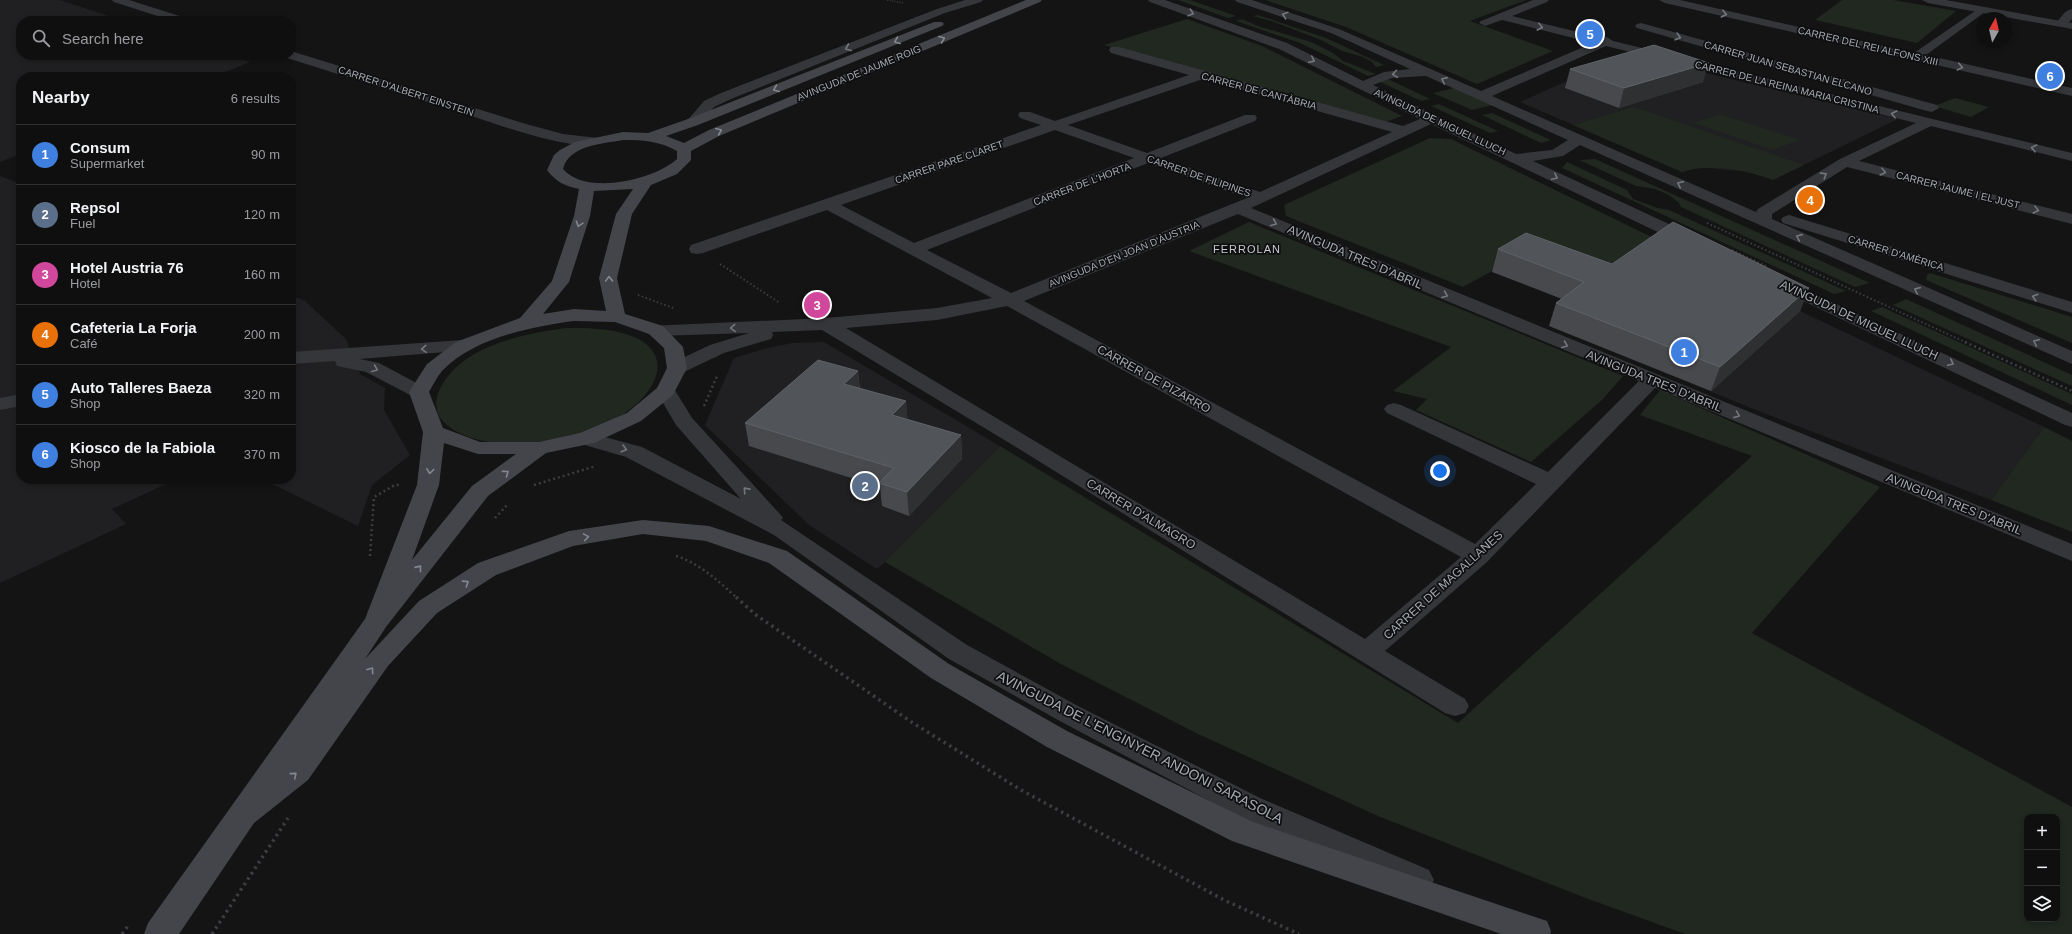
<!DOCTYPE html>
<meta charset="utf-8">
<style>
body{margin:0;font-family:Helvetica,sans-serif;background:#181819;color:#f1f3f6}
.controls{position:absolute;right:12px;bottom:12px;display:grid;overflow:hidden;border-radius:8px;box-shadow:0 2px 6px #0003}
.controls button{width:36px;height:36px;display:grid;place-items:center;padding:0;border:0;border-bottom:1px solid #2f2f30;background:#0f0f10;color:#f1f3f6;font:20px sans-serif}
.compass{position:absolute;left:1976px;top:12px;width:36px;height:36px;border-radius:50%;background:#0f0f10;box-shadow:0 2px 6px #0003;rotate:8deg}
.you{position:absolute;left:1440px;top:471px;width:14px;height:14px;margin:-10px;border:3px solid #fff;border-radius:50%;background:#1a73e8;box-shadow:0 0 0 6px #1a73e833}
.badge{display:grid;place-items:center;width:26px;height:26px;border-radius:50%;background:#ea580c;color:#fff;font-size:13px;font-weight:700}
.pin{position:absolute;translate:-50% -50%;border:2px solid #fff;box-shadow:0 1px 4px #0006}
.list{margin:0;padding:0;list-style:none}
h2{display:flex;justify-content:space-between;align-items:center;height:52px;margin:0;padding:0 16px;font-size:17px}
h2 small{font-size:13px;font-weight:400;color:#9b9c9f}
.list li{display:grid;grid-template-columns:26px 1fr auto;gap:12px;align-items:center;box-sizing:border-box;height:60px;padding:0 16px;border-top:1px solid #2f2f30}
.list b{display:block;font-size:15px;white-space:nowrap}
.list p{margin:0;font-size:13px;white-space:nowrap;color:#9b9c9f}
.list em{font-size:13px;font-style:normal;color:#9b9c9f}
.icon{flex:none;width:22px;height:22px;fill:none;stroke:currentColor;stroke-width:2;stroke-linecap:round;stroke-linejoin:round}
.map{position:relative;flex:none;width:2072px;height:934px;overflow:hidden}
.search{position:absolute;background:#0f0f10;box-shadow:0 2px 6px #0003;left:16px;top:16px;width:280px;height:44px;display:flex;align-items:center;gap:10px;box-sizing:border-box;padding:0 14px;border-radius:16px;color:#9b9c9f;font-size:15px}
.panel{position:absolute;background:#0f0f10;box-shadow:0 2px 6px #0003;left:16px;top:72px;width:280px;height:412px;border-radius:16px}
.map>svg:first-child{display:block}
.built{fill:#202022}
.green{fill:#202820;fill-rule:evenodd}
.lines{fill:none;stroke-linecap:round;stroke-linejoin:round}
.path-far3{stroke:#3b3d41;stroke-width:1.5;stroke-dasharray:1 1.5;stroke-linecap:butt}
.path-far2{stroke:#3b3d41;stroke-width:2;stroke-dasharray:1.5 2.5;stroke-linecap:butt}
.path-far1{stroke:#3b3d41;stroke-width:2.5;stroke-dasharray:2 3;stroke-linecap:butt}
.path{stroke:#3b3d41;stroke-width:3.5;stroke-dasharray:2.5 4;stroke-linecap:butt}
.minor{fill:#35363a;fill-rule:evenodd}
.tertiary{fill:#35363a;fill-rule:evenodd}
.secondary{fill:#43454a;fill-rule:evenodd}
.wall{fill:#47494d}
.shaded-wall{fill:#2e3032}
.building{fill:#515458;stroke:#5f6267}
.oneway{stroke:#73777e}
.oneway2{stroke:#838890}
.labels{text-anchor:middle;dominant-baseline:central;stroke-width:3.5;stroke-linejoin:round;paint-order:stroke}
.far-street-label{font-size:10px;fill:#a6acb5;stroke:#0f0f10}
.far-neighbourhood-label{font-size:11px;letter-spacing:1px;fill:#c7cad1;stroke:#0f0f10}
.street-label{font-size:12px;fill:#a6acb5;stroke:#0f0f10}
.near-street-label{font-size:14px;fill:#a6acb5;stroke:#0f0f10}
</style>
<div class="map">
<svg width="2072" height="934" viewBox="0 0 2072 934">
<rect width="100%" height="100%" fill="#141415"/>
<path class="built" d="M0 0H60L124 21H21V55H229L250 62 213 77H21V154L0 162Z
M1627 54 1898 119 1773 180 1751 172 1698 167 1682 172 1520 102Z
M0 176 21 184V479H177L112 509 126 524 0 583Z
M291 295 305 301 346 339 360 374 385 388 384 410 410 455 372 485 358 526 262 479H291Z
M1578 305 1800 311 2044 427 1991 500 1761 412 1549 326Z
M824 342 1000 446 906 544 877 569 809 525 705 425 734 358 764 349 792 343Z"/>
<path class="green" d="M1178 0H1190L1236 16 1228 18Z
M1265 0H1526L1470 21 1553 51 1477 84 1346 27Z
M1842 0H1893L1956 11 1917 43 1815 20Z
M1258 15 1326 38 1384 65 1376 67 1371 61 1360 56 1342 51 1321 40 1274 22 1253 16Z
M1187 19 1262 46 1402 116 1385 122 1104 45Z
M1242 19 1258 26 1311 42 1333 53 1343 61 1376 74 1368 76 1300 43 1236 21Z
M1388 79 1430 99 1421 101 1380 82Z
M1454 88 1493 105 1472 110 1433 93Z
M1955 98 1989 107 1971 117 1934 106Z
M1439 104 1498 131 1490 133 1431 106Z
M1634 107 1804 165 1773 180C1745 170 1711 163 1682 172L1573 125Z
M1492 113 1551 140 1541 143 1482 115Z
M1720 114 1799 140 1773 150 1694 123Z
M1430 138 1451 139 1666 244 1605 286 1521 255 1463 287 1286 216 1284 205Z
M1595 159 1870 283 1855 287 1681 207 1679 203 1669 195 1655 189 1636 186 1579 160Z
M1567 162 1627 190 1633 199 1658 208 1669 210 1846 291 1834 294 1562 168Z
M1249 222 1623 376 1603 399 1531 462 1416 410 1427 399 1393 391 1451 347 1189 251Z
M1930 273 2072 317V343L1926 280 1927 275Z
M1906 299 2072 375V386L1893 305Z
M1882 307 2072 394V405L1871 311Z
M566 328C586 328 606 328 626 334 675 350 660 387 628 411 588 442 478 462 441 419 435 412 435 399 439 391 459 346 522 334 566 328Z
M1660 390 1880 487 1752 633 2072 807V934H1685L1583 897 1378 816 1198 734 1061 664 885 562 1000 446 1458 723 1752 456 1640 415ZM2027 817H2057V919H2027Z
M2044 427 2072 441V532L1991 500Z"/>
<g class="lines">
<path class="path-far3" d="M887 0 904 3"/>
<path class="path-far2" d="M1707 223 1967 343
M1732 250 1766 266
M720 264 780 303
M638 295 673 308"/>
<path class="path-far1" d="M1965 342 2072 391
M704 406 717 376
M534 485 596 466
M495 518 508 504
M370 556 374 497 395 485H399
M676 556C701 564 718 581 737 598"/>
<path class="path" d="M736 597 756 615 913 723 1021 790 1224 900 1299 934
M122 934 128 926
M212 934 288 818"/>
<path class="minor" d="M112 0H129L189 19 191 21H173L114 2Z
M965 0H983L981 2 945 13 731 99 714 107 698 125H688L686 122 704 101 721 93 937 9Z
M1148 0H1165L1287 43 1363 81 1384 72 1410 69 1331 33 1237 2 1235 0H1252L1339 29 1481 91 1593 43 1502 20 1485 26 1479 23 1481 21 1533 0H1549L1547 2 1512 16 1603 38 1607 37 1613 41 2072 153V161L1931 126 1859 161 2072 214V224L1847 167 1772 214V219L2072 351V364L1580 145 1563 156 1533 161 1697 237 1699 241 1697 245 1691 246 1685 245 1431 124 1251 208 2072 544V561L1655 388 1487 562 1385 651 1465 699 1469 706 1465 713 1455 716 1445 713 1011 444 822 330 772 332 773 335 771 339 724 353 684 372 677 374 670 372 667 368 670 364 710 345 749 333 656 336 649 334 647 330 649 326 826 318 937 308 992 298 827 210 703 253 697 254 691 253 689 249 691 245 1041 125 1020 118 1018 115 1020 112H1030L1055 121 1189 75 1111 53 1109 50 1111 47H1119L1403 126 1420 119 1279 49 1150 2ZM1606 46 1916 123 1840 159 1758 209 1756 212 1492 96ZM1426 76 1568 140 1552 150 1516 154 1373 85 1392 78ZM1203 79 1392 132 1260 192 1161 158 1255 121 1257 118 1255 115H1245L1147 153 1068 125ZM1055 130 1134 158 914 243 841 205ZM1148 163 1247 198 1011 293 927 250ZM1238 214 1639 381 1548 472 1401 405 1394 403 1387 405 1384 409 1387 413 1536 484 1475 544 1024 301ZM1007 306 1461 557 1365 639 846 328 937 320Z
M1659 0H1680L1914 53 1981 7 1987 10 1985 12 1926 55 2072 88V96L1665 3Z
M2072 9V19L2066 26H2058L2056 24C2060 18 2065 10 2072 9Z
M1641 23 1937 105 1939 108 1932 112 1927 111 1637 28 1635 26 1637 24Z
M291 51 526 124 563 134 598 138 600 141 598 144C569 151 493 123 463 113 404 95 345 76 287 58L285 55H291Z
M1789 215 2072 302V313L1783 223 1781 220 1783 217Z
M1780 278 2072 413V427L2065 425 1774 287 1771 283 1774 279Z
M463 340 470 342 473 346 470 350 360 359 379 363 426 388 429 392 426 396 419 398 412 396 366 372 337 366 335 361 291 364V352Z
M21 394V406L0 410V398Z"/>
<path class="tertiary" d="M1922 0H1946L2072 23V29L1928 3Z
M666 385 673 387 692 418 779 513 783 518 781 520 967 645 1078 706 1260 798 1429 870 1434 880 1429 890 1418 894 1407 890 1238 816 1058 720 949 659 774 535 626 457 578 443 575 438 578 433 586 432 642 447 741 499 676 425 656 391 659 387Z"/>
<path class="secondary" d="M1026 0H1042L1040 2 719 136 691 151V160L677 174 651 185 632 214 617 278 625 314 663 326 683 347 687 368 673 395 641 421 594 443 546 453 488 496 386 627 365 659 419 601 478 563 569 531 643 520 709 526 787 551 949 664 1067 731 1253 822 1547 921 1551 931 1550 934H1501L1232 841 1047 747 931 678 769 563 706 541 643 534 573 546 496 575 437 613 388 666 308 780 254 823 179 934H144L148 923 365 619 417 485 423 432 409 392 427 364 456 342 520 318 552 281 574 216 579 189C565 186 556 182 547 170L554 155 560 150 575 142 623 132 648 133 688 119 934 22H942L944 24 942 26 698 125 666 136 684 143 709 130ZM623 140C642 140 660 141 677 151V159C654 180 586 196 563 169 569 145 602 144 623 140ZM633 189 616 214 599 278 606 311 574 309 543 314 569 282 590 216 594 191ZM574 321 615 322 649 334 664 348 667 368 657 388 627 413 580 433 539 442H480L443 428 429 392C433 385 437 377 442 371 474 338 530 327 574 321ZM444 443 478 454H516L472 486 412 560 439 485Z"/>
</g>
<path class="wall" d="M1570 69 1703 82 1619 108 1565 88Z
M1498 249 1612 264 1809 288 1800 311 1711 391 1549 326 1556 303 1562 299 1492 272Z
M858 371 860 389 906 401 907 419 961 435 962 459 909 516 882 506 880 487 749 446 745 423Z"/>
<path class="shaded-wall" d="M1709 63 1703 82 1619 108 1624 88Z
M1809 288 1800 311 1711 391 1720 367Z
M858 371 860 394 844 384Z
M906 401 908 424 892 415Z
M961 435 962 459 909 516 907 492Z"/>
<path class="building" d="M1654 45 1709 63 1624 88 1570 69Z
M1673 222 1809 288 1720 367 1556 303 1584 282 1498 249 1526 233 1612 264Z
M818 360 858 371 844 384 906 401 892 415 961 435 907 492 879 483 894 468 745 423Z"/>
<defs><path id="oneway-chevron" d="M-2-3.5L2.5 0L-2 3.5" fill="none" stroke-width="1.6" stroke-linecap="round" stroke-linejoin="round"/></defs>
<g class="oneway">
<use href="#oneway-chevron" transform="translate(1191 13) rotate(19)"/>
<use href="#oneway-chevron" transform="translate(1724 14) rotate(13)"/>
<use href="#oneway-chevron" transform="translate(1285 15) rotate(-162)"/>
<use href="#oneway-chevron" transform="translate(1540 27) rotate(14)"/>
<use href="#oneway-chevron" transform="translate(1678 37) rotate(16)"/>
<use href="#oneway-chevron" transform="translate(848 48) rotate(158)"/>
<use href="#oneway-chevron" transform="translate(1312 60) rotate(26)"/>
<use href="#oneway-chevron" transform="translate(1960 67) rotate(13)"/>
<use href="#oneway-chevron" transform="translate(1395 74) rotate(172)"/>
<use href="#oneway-chevron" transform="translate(1444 80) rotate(-156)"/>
<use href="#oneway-chevron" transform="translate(1894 114) rotate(-166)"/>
<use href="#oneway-chevron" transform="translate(2034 148) rotate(-166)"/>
<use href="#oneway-chevron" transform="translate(1883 172) rotate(14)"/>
<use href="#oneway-chevron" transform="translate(1824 175) rotate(-32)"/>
<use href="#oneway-chevron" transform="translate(1555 177) rotate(25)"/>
<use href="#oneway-chevron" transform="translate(1680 184) rotate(-156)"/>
<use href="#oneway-chevron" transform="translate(2036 210) rotate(14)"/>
<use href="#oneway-chevron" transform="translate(1274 223) rotate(23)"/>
<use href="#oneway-chevron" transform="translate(1799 237) rotate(-156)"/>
<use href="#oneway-chevron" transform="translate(1917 290) rotate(-156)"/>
<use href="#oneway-chevron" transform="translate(1445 295) rotate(23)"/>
<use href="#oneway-chevron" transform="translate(2035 297) rotate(-163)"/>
<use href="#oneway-chevron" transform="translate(733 328) rotate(177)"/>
<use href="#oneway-chevron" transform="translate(2036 342) rotate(-156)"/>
<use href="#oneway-chevron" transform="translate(1565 345) rotate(23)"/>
<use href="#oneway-chevron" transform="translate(424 349) rotate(176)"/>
<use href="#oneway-chevron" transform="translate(1951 363) rotate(25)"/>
<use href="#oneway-chevron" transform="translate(375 369) rotate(23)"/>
<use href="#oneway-chevron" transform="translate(1737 415) rotate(22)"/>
<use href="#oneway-chevron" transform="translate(624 449) rotate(17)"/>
<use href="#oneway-chevron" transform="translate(746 490) rotate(-132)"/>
</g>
<g class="oneway2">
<use href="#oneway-chevron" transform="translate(942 39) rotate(-22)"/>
<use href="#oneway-chevron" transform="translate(897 41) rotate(158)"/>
<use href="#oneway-chevron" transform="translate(776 89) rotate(158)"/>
<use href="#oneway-chevron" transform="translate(719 131) rotate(-23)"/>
<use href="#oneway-chevron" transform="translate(579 224) rotate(108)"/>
<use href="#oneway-chevron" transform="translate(609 279) rotate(-92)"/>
<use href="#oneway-chevron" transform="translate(430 471) rotate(97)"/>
<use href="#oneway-chevron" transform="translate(506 473) rotate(-36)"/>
<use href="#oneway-chevron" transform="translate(586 537) rotate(-9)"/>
<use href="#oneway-chevron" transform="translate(419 568) rotate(-51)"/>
<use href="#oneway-chevron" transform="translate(466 583) rotate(-33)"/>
<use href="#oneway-chevron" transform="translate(371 670) rotate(-54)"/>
<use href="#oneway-chevron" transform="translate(294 775) rotate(-40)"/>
</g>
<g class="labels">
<g class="far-street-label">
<text transform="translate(1868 46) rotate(13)">CARRER DEL REI ALFONS XIII</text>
<text transform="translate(1788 68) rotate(16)">CARRER JUAN SEBASTIAN ELCANO</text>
<text transform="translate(859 73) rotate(-22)">AVINGUDA DE JAUME ROIG</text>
<text transform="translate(1787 87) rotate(14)">CARRER DE LA REINA MARIA CRISTINA</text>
<text transform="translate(406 91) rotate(18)">CARRER D'ALBERT EINSTEIN</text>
<text transform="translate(1259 91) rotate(15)">CARRER DE CANTÀBRIA</text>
<text transform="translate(1440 122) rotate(25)">AVINGUDA DE MIGUEL LLUCH</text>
<text transform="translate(949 162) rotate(-19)">CARRER PARE CLARET</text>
<text transform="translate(1199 176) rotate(19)">CARRER DE FILIPINES</text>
<text transform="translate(1082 184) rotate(-21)">CARRER DE L'HORTA</text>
<text transform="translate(1958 190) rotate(14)">CARRER JAUME I EL JUST</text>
<text transform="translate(1896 253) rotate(17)">CARRER D'AMÈRICA</text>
<text transform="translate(1124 254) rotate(-22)">AVINGUDA D'EN JOAN D'ÀUSTRIA</text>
</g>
<g class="far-neighbourhood-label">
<text x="1247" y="249">FERROLAN</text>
</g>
<g class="street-label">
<text transform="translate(1355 257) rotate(23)">AVINGUDA TRES D'ABRIL</text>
<text transform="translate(1859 320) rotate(25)">AVINGUDA DE MIGUEL LLUCH</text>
<text transform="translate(1154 379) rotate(29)">CARRER DE PIZARRO</text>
<text transform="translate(1654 381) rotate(22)">AVINGUDA TRES D'ABRIL</text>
<text transform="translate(1954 504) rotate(22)">AVINGUDA TRES D'ABRIL</text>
<text transform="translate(1141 514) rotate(31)">CARRER D'ALMAGRO</text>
<text transform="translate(1443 585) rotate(-42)">CARRER DE MAGALLANES</text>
</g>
<g class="near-street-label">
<text transform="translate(1140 747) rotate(27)">AVINGUDA DE L'ENGINYER ANDONI SARASOLA</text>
</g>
</g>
</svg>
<div class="controls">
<button>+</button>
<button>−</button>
<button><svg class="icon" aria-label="layers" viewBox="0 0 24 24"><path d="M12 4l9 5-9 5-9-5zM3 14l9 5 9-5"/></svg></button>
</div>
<svg class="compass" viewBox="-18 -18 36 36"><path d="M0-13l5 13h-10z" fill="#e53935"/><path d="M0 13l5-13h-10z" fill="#9b9c9f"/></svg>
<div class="you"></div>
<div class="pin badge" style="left:1684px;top:352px;background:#3f7fe0">1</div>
<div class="pin badge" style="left:865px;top:486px;background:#5c6f8a">2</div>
<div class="pin badge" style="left:817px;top:305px;background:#d1479c">3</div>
<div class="pin badge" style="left:1810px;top:200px;background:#e8710a">4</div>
<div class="pin badge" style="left:1590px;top:34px;background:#3f7fe0">5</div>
<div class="pin badge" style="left:2050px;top:76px;background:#3f7fe0">6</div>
<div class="search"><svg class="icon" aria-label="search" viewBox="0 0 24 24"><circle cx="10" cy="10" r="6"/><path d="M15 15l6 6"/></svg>Search here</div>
<section class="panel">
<h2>Nearby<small>6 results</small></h2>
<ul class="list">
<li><span class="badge" style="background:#3f7fe0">1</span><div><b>Consum</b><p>Supermarket</p></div><em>90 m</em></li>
<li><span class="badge" style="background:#5c6f8a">2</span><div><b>Repsol</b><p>Fuel</p></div><em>120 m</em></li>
<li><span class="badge" style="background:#d1479c">3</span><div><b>Hotel Austria 76</b><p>Hotel</p></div><em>160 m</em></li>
<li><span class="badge" style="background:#e8710a">4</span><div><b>Cafeteria La Forja</b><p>Café</p></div><em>200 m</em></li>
<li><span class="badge" style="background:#3f7fe0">5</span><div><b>Auto Talleres Baeza</b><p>Shop</p></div><em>320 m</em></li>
<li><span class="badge" style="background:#3f7fe0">6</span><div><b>Kiosco de la Fabiola</b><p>Shop</p></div><em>370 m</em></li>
</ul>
</section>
</div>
